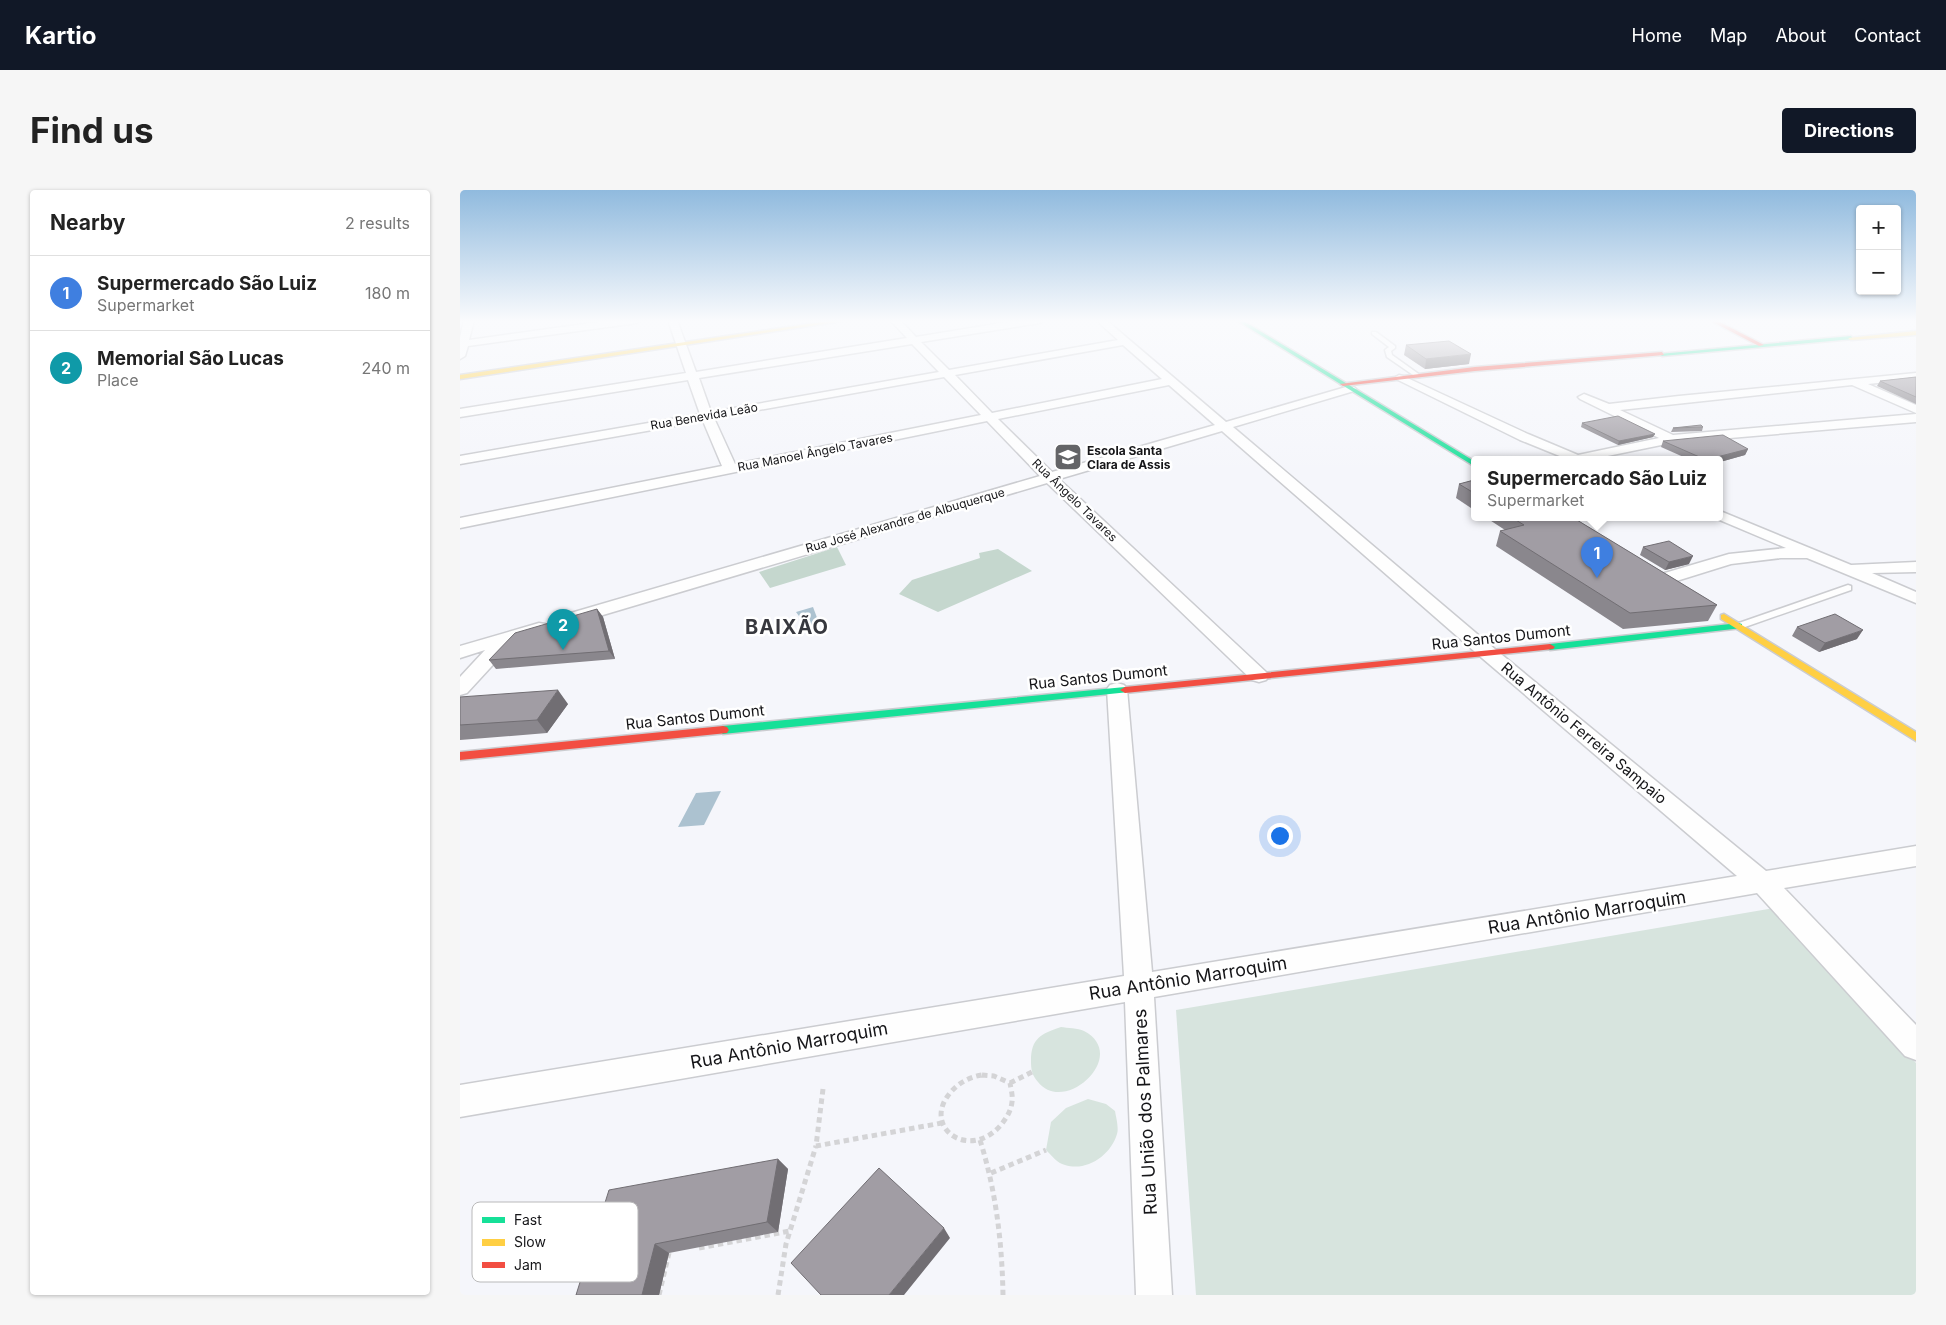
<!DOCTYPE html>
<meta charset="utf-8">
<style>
body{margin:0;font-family:Inter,sans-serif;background:#f6f6f6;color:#222}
.controls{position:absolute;right:15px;top:15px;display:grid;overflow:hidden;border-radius:5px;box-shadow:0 1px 4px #0004}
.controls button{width:45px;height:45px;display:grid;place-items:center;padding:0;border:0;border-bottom:1px solid #e0e0e0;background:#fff;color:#222;font:25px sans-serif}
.you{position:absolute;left:819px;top:645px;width:18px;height:18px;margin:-12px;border:4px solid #fff;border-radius:50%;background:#1a73e8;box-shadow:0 0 0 8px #1a73e833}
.badge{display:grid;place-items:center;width:32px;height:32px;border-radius:50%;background:#111827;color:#fff;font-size:16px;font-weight:700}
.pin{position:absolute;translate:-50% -41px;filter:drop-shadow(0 1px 2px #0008)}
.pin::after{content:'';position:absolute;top:26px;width:18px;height:15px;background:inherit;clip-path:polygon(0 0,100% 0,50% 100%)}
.popup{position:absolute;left:1011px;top:266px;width:252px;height:65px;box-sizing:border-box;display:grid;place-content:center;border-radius:5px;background:#fff;filter:drop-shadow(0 1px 4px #0005);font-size:16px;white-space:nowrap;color:#767676}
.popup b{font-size:19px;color:#222}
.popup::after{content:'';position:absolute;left:50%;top:100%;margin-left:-10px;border:10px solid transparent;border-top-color:#fff}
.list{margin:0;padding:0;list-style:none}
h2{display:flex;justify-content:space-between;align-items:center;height:65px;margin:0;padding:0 20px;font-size:21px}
h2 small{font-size:16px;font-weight:400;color:#767676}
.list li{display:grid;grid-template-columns:32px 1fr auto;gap:15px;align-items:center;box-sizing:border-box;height:75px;padding:0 20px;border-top:1px solid #e0e0e0}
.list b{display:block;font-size:19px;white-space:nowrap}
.list p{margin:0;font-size:16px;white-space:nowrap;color:#767676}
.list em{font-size:16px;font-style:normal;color:#767676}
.map{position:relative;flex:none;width:1456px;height:1105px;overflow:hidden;border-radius:5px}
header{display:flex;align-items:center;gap:30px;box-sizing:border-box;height:70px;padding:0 25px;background:#111827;color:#fff}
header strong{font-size:24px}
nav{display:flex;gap:28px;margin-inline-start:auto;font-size:18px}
.intro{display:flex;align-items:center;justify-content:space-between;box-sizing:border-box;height:120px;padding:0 30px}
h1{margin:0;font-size:35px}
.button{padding:12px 22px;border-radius:5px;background:#111827;color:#fff;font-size:18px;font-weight:700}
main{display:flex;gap:30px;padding:0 30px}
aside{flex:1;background:#fff;border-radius:5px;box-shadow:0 1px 4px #0004}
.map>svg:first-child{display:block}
.green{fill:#d7e4de}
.forest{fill:#c5d7ce}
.water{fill:#acc2d0}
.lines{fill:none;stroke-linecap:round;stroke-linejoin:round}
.lane-casing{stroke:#cbccd0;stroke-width:3}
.street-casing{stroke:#cbccd0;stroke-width:3}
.fast-casing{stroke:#cbccd0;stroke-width:3}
.slow-casing{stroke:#cbccd0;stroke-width:3}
.jam-casing{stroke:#cbccd0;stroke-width:3}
.path{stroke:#d4d4d6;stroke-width:5;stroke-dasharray:5.5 4;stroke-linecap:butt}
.lane{fill:#fefefe;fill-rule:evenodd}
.street{fill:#fefefe;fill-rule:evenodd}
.fast{fill:#16e098;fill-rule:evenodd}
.slow{fill:#ffcf43;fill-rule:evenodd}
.jam{fill:#f24e42;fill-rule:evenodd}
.wall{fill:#8a878d}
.shaded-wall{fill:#716e73}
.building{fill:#a19da4;stroke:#716e73}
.labels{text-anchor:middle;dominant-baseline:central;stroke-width:5;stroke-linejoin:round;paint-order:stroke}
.far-street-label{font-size:12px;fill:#151518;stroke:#fff}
.far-poi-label{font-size:12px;font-weight:bold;fill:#151518;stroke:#fff;text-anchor:start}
.street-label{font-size:15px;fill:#151518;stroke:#fff}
.near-street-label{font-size:18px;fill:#151518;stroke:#fff}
.district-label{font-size:20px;font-weight:bold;letter-spacing:1px;fill:#37383e;stroke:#fff}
.key{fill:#fff;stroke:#b9b9ba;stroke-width:1}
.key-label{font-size:14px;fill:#151518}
</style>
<header>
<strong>Kartio</strong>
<nav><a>Home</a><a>Map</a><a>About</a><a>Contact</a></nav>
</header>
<div class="intro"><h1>Find us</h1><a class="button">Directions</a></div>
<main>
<aside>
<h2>Nearby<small>2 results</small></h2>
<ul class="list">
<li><span class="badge" style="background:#3f7fe0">1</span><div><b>Supermercado São Luiz</b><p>Supermarket</p></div><em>180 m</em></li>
<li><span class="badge" style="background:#0f9aa8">2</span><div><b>Memorial São Lucas</b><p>Place</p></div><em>240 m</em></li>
</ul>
</aside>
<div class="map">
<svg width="1456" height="1105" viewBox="0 0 1456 1105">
<rect width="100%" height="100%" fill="#f5f6fb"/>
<path class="green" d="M1320 717 1456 873V1105H736L716 820Z
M601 837C607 838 618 838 624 841 670 865 605 926 578 892 572 885 571 880 571 871 571 848 581 844 601 837Z
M628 909 646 914 655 921C656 927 659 938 657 944 651 965 627 982 605 975 597 973 592 966 586 960L591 932 606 918Z"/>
<path class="forest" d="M377 357 386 375 310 398 299 382Z
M538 359 572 381 478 422 439 404 452 390 520 368 519 363Z"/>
<path class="water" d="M353 417 359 433 347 437 336 422Z
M261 601 244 635 218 637 236 603Z"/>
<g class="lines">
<defs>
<path id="lane" d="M912 142H916L935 156V158L931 161 932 165 960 185V187H956L927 167 925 160 929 157 912 144Z
M1388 395 1391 396V400L1282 438 1279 439 1274 436 1276 434Z"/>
<path id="street" d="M4 130H14L9 150 153 130H181L177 133 8 156 5 166 0 169V147Z
M208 130H217L236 182 447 148 430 130H440L456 147 560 130H584L580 133 461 152 489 180 658 150 636 130H646L766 232 886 197H894L896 199 894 201 773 237 1036 460 1306 681 1456 656V676L1324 698 1456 835V870L1445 866 1297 703 694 807 712 1105H676L665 812 0 927V895L664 786 647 499 650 495 657 493 664 495 667 499 692 782 1277 686 1022 468 762 241 599 289 806 482 809 486 806 490 799 492 792 490 587 293 116 433 110 434 104 433 101 429 104 425 580 286 527 231 0 338V328L262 276 243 231 0 274V266L240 224 228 190 0 227V219L226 183ZM452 154 479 182 251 222 239 188ZM663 155 702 189 532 223 495 185ZM484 187 521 225 275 274 254 228ZM709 195 755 235 592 282 538 229Z
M1456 183V189L1408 194 1456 215V223L1392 195 1160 220 1213 245 1456 224V232L1211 253 1133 269H1107L1060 250 934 188 939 185 943 186 1068 244 1118 265 1199 248 1120 209 1118 207 1124 204 1149 214 1219 206Z
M1260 321 1391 375 1456 372V382L1412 383 1456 402V413L1347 368H1321L1271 374 1210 393H1198L1196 389 1198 385 1269 364 1326 358 1255 328 1254 327H1260Z
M79 433 85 434 88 438 85 442 54 452 7 503 0 505V487L25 460 0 468V456Z"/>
<path id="fast" d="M776 130H782L1014 271V276Z
M1391 146 1393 149 1202 166 1199 164Z
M1279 433 1282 434V438L1090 460 1085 457 1090 454Z
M665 497 669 498 670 500 669 502 263 544 257 540 263 536Z"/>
<path id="slow" d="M375 130H390L0 189V185Z
M1456 141V145L1391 150 1388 148Z
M1264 424 1456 542V551L1261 429V425Z"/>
<path id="jam" d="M1249 130H1256L1304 155 1299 156Z
M1202 162 1204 165 1015 181 883 196 880 194 1015 177Z
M1090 454 1095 457 1093 459 665 503 660 500 665 497Z
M263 536 267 537 269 540 267 543 0 570V562Z"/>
</defs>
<use href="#lane" class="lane-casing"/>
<use href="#street" class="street-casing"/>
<use href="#fast" class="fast-casing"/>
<use href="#slow" class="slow-casing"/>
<use href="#jam" class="jam-casing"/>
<path class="path" d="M522 885 534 886 550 893C551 899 553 906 552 912 551 921 546 929 540 936 509 970 465 939 487 907 495 895 508 887 522 885Z
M550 893 572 882
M363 899 356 956 482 933
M520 950C536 1001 542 1052 543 1105
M531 983 586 960
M239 1058 330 1041
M199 1105 209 1063H213
M318 1105 326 1054 356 956"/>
<use href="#lane" class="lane"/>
<use href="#street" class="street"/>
<use href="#fast" class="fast"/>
<use href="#slow" class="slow"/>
<use href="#jam" class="jam"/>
</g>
<path class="wall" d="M946 155 1009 174 965 179 944 165Z
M1456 187V214L1417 196 1420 191Z
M1122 233 1193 247 1158 255 1121 237Z
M1243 237 1242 241 1211 242 1213 238Z
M1203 251 1288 259 1285 265 1260 272V269H1228L1201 257Z
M1014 290V320L996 308 999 294Z
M1025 327H1112L1257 415 1248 431 1163 439 1036 356 1040 341 1045 340Z
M1183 357 1229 374 1205 380 1180 365Z
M137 419 143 427 155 469 36 479 29 470Z
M1337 437 1397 449 1359 462 1332 446Z
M0 507 108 514 87 543 0 550Z
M318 969 328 979 318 1042 209 1063 199 1105H116Z"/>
<path class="shaded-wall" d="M1011 164 1009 174 965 179 966 169Z
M1195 244 1193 247 1158 255 1159 251Z
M1288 259 1285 265 1260 272V269H1249Z
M1233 366 1229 374 1205 380 1209 372Z
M137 419 143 427 155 469 149 461Z
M1403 440 1397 449 1359 462 1365 453Z
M98 500 108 514 87 543 77 530Z
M318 969 328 979 318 1042 307 1032Z
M484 1038 490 1048 444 1105H429Z
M195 1054 209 1063 199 1105H182Z"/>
<path class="building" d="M989 151 1011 164 966 169 946 155Z
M1456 187V207L1420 191Z
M1158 226 1195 244 1159 251 1122 233Z
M1241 235 1243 237 1213 238Z
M1263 245 1288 259 1249 269H1244L1203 251Z
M1014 290V303L999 294Z
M1051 327H1112L1257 415 1170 423 1040 341 1064 335Z
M1209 351 1233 366 1209 372 1183 357Z
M137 419 149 461 29 470 55 443Z
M1375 424 1403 440 1365 453 1337 437Z
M98 500 77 530 0 535V507Z
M318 969 307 1032 195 1054 182 1105H116L149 1000Z
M419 978 484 1038 429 1105H361L331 1073Z"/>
<linearGradient id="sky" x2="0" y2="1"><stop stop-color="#90bade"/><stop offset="0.46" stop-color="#fafbfd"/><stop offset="1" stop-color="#fafbfd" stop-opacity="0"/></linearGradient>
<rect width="1456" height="285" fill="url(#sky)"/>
<defs>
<symbol id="school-square" viewBox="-11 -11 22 22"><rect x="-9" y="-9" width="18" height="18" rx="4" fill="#636467" stroke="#fff"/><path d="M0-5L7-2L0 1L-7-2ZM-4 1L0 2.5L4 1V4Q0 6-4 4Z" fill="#fff"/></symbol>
</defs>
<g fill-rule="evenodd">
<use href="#school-square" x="592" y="251" width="32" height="32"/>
</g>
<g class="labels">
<g class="far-street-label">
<text transform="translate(244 226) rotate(-10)">Rua Benevida Leão</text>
<text transform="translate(355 262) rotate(-11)">Rua Manoel Ângelo Tavares</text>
<text transform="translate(615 310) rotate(44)">Rua Ângelo Tavares</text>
<text transform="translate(445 330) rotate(-16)">Rua José Alexandre de Albuquerque</text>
</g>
<g class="far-poi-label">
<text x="627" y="260">Escola Santa<tspan x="627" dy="14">Clara de Assis</tspan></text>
</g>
<g class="street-label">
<text transform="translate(1041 447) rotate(-6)">Rua Santos Dumont</text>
<text transform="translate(638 487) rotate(-6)">Rua Santos Dumont</text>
<text transform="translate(235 527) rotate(-6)">Rua Santos Dumont</text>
<text transform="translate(1124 543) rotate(40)">Rua Antônio Ferreira Sampaio</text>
</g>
<g class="near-street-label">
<text transform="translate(1127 722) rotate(-9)">Rua Antônio Marroquim</text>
<text transform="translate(728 788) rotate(-9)">Rua Antônio Marroquim</text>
<text transform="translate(329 855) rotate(-10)">Rua Antônio Marroquim</text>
<text transform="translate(685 922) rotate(-93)">Rua União dos Palmares</text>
</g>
<g class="district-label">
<text x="327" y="437">BAIXÃO</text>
</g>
</g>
<rect x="12" y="1012" width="166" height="80" rx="8" class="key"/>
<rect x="22" y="1027" width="23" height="6" fill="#16e098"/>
<rect x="22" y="1049" width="23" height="7" fill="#ffcf43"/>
<rect x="22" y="1072" width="23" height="6" fill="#f24e42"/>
<g class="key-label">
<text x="54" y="1035">Fast</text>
<text x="54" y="1057">Slow</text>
<text x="54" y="1080">Jam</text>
</g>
</svg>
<div class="controls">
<button>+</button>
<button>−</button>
</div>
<div class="you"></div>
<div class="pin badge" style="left:1137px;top:388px;background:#3f7fe0">1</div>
<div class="popup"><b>Supermercado São Luiz</b>Supermarket</div>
<div class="pin badge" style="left:103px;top:460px;background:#0f9aa8">2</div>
</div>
</main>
